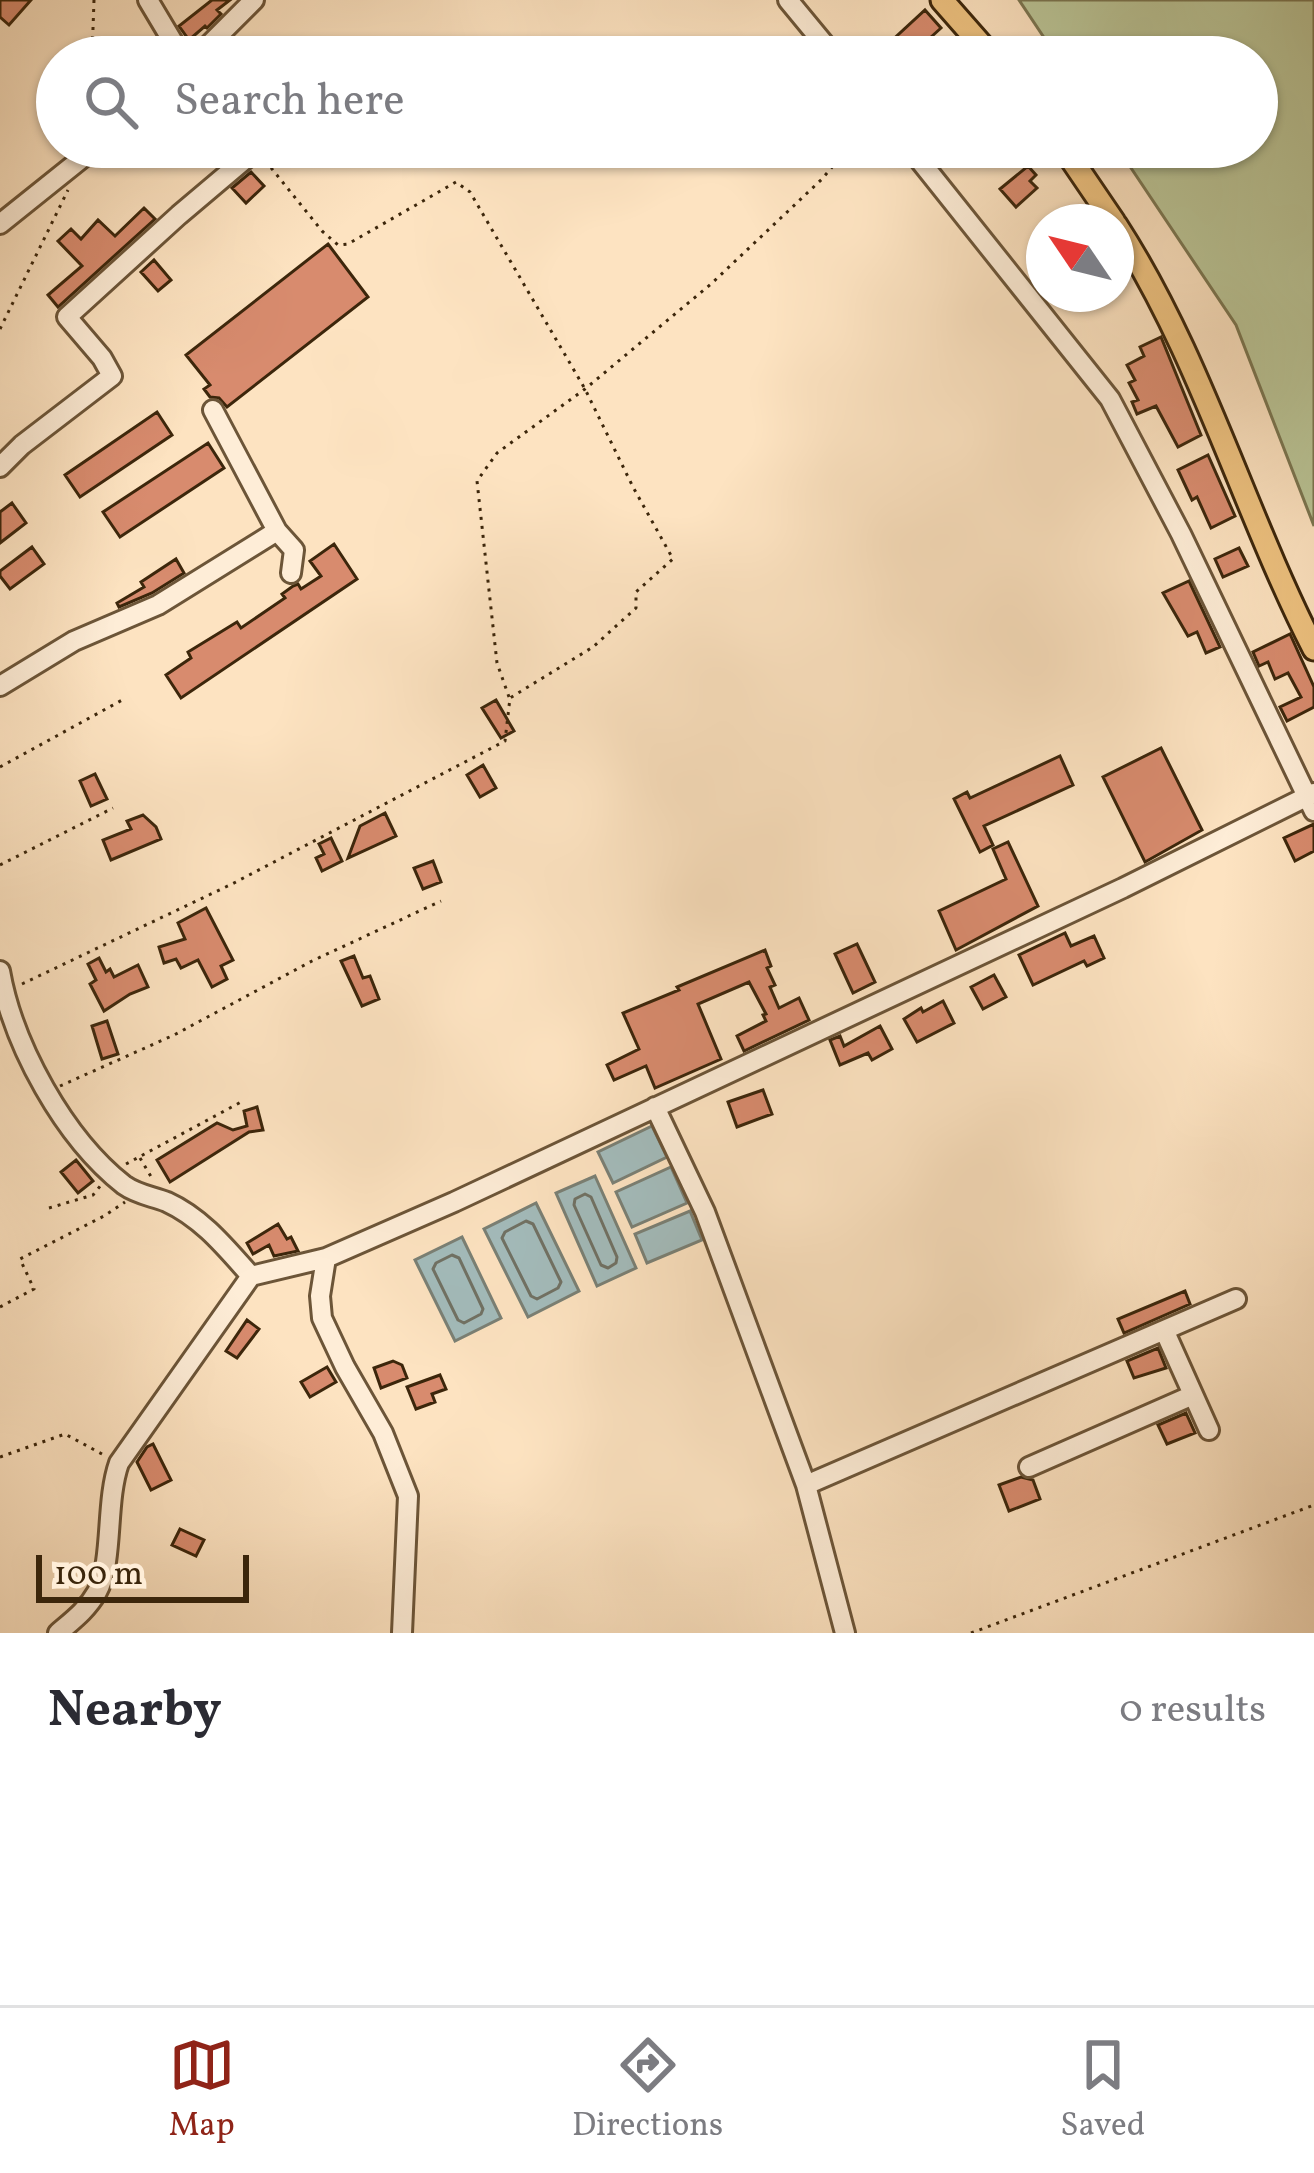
<!DOCTYPE html>
<style>
body{margin:0;font-family:Vollkorn,serif;background:#f2f2f3;color:#2b2b33}
.compass{position:absolute;left:1026px;top:204px;width:108px;height:108px;border-radius:50%;background:#fff;box-shadow:0 3px 9px #0004;rotate:305deg}
.scale{position:absolute;left:36px;bottom:30px;width:213px;box-sizing:border-box;padding-left:12px;border:6px solid #3c260b;border-top:0;font-size:33px;line-height:42px;white-space:nowrap;color:#3c260b;-webkit-text-stroke:9px #feedd7;paint-order:stroke}
.list{margin:0;padding:0;list-style:none}
h2{display:flex;justify-content:space-between;align-items:center;height:156px;margin:0;padding:0 48px;font-size:51px}
h2 small{font-size:39px;font-weight:400;color:#7c7c81}
.icon{flex:none;width:66px;height:66px;fill:none;stroke:currentColor;stroke-width:2;stroke-linecap:round;stroke-linejoin:round}
.map{position:relative;flex:none;width:1314px;height:1633px;overflow:hidden}
.search{position:absolute;background:#fff;box-shadow:0 3px 9px #0004;left:36px;right:36px;top:36px;height:132px;display:flex;align-items:center;gap:30px;box-sizing:border-box;padding:0 42px;border-radius:66px;color:#7c7c81;font-size:45px}
.sheet{height:372px;background:#fff}
nav{display:flex;justify-content:space-around;align-items:center;box-sizing:border-box;height:168px;border-top:3px solid #e1e1e2;background:#fff;font-size:33px;color:#7c7c81}
nav a{display:grid;justify-items:center;gap:6px}
nav .on{color:#8f2418}
.map>svg:first-child{display:block}
.green{fill:#bac597;stroke:#7b7651;stroke-width:3}
.water{fill:#a3bcbc;stroke:#7a8075;stroke-width:3}
.lines{fill:none;stroke-linecap:round;stroke-linejoin:round}
.shore{stroke:#707164;stroke-width:3}
.building{fill:#d88b6e;stroke:#3c260b;stroke-width:3}
.minor-casing{stroke:#6c5538;stroke-width:24}
.major-casing{stroke:#3c260b;stroke-width:27}
.path{stroke:#3c260b;stroke-width:3;stroke-dasharray:3 6;stroke-linecap:butt}
.minor{stroke:#feedd7;stroke-width:18}
.major{stroke:#eec280;stroke-width:21}
</style>
<div class="map">
<svg width="1314" height="1633" viewBox="0 0 1314 1633">
<rect width="100%" height="100%" fill="#fde3c1"/>
<filter id="stains"><feTurbulence type="fractalNoise" baseFrequency=".00167" numOctaves="4"/><feColorMatrix values="0 0 0 0 .2 0 0 0 0 .09 0 0 0 0 .02 0 0 0 .5 -.17"/></filter>
<radialGradient id="worn" r=".72"><stop offset=".6" stop-color="#630" stop-opacity="0"/><stop offset="1" stop-color="#630" stop-opacity=".3"/></radialGradient>
<path class="green" d="M1019 0H1314V526L1236 325 1117 147H1257V57H1057Z"/>
<path class="water" d="M652 1126 667 1157 613 1183 598 1152Z
M671 1167 687 1203 632 1227 616 1192Z
M595 1176 636 1268 597 1286 556 1193Z
M536 1203 579 1291 528 1317 484 1229Z
M690 1211 702 1240 647 1263 635 1234Z
M462 1237 501 1318 455 1341 415 1260Z"/>
<g class="lines">
<path class="shore" d="M585 1194 591 1197 617 1257 616 1263 608 1268 601 1265 574 1205 575 1199Z
M526 1221 533 1224 561 1282 558 1288 537 1299 531 1296 502 1238 505 1232Z
M452 1255 459 1258 483 1309 481 1314 464 1323 458 1320 433 1269 436 1263Z"/>
</g>
<path class="building" d="M0 0H31L9 25 0 17Z
M212 0H230L217 10 221 14 207 28 205 26 189 40 179 26Z
M925 10 941 28 909 57H874Z
M1028 166 1036 175 1030 181 1037 188 1016 207 1000 189Z
M251 172 264 186 246 203 232 188Z
M144 208 155 219 58 307 48 295 82 266 58 241 71 229 81 239 98 220 115 236Z
M328 244 368 297 227 407 219 398 210 397 204 389 210 385 186 355Z
M154 260 171 280 158 291 141 272Z
M1161 337 1201 435 1178 447 1156 406 1137 414 1132 402 1138 400 1129 383 1135 380 1127 365 1144 356 1140 347Z
M157 412 172 435 80 497 65 475Z
M208 443 224 468 120 537 103 512Z
M1208 455 1235 516 1211 528 1197 497 1192 500 1178 470Z
M12 503 26 523 0 543V512Z
M334 544 357 579 181 698 166 675 191 658 188 652 237 622 241 628 285 598 282 594 293 586 298 584 301 589 321 576 310 561Z
M32 547 44 564 10 589 0 576V571Z
M1239 548 1248 566 1223 577 1215 559Z
M176 559 184 573 152 593 119 607 117 603 144 587 141 582Z
M1189 581 1220 647 1206 653 1197 632 1188 636 1163 593Z
M1290 634 1314 687V707L1287 721 1280 707 1301 697 1288 673 1275 679 1268 662 1259 666 1253 652Z
M496 700 514 731 501 738 482 708Z
M1161 748 1202 830 1145 862 1103 777Z
M1060 756 1073 785 984 826 993 845 980 852 954 799 967 792 970 798Z
M483 765 496 788 480 797 467 775Z
M95 774 107 799 91 806 80 781Z
M385 813 396 836 348 858 360 826Z
M143 815 156 827 161 839 111 860 103 840 131 829 127 821Z
M1314 824V851L1295 861 1284 838Z
M331 838 342 861 322 871 316 858 324 854 319 844Z
M1008 842 1038 906 956 950 939 911 1006 879 993 849Z
M433 861 441 882 423 889 414 868Z
M206 908 233 960 221 966 227 979 212 987 198 960 181 968 176 959 164 963 159 947 185 939 178 923Z
M1065 933 1071 946 1094 936 1104 958 1087 966 1084 961 1033 985 1019 955Z
M857 944 875 982 853 993 835 954Z
M765 950 771 966 767 968 775 985 770 987 779 1008 799 998 809 1020 744 1051 737 1036 766 1021 763 1015 766 1014 749 982 698 1004 721 1059 655 1088 646 1066 614 1080 607 1065 639 1049 623 1013 679 990 677 987Z
M354 956 363 978 370 976 379 999 362 1006 341 961Z
M99 958 106 972 110 969 114 977 138 965 148 987 130 994 104 1011 90 984 96 980 88 964Z
M994 975 1006 997 983 1009 971 987Z
M943 1001 954 1023 917 1042 904 1019 921 1008 923 1012Z
M107 1021 118 1054 102 1059 92 1026Z
M880 1026 892 1049 872 1060 868 1053 840 1065 830 1040 840 1036 844 1046Z
M763 1090 772 1114 737 1127 728 1102Z
M257 1107 263 1130 249 1132 170 1182 157 1160 217 1123 233 1130 247 1126 244 1111Z
M76 1160 93 1181 78 1193 61 1172Z
M278 1224 287 1239 291 1237 298 1251 274 1256 269 1245 253 1254 247 1243Z
M1185 1291 1190 1304 1124 1333 1118 1319Z
M247 1320 259 1329 237 1358 226 1351Z
M1158 1348 1166 1368 1134 1378 1127 1361Z
M393 1361 402 1365 407 1378 381 1388 374 1368Z
M327 1367 336 1382 310 1397 301 1382Z
M440 1375 446 1389 432 1394 435 1402 416 1409 407 1387Z
M1186 1413 1195 1433 1167 1444 1158 1425Z
M153 1444 171 1480 151 1490 137 1462 147 1447Z
M1021 1477 1033 1480 1040 1499 1009 1511 999 1485Z
M180 1529 204 1540 196 1556 172 1545Z"/>
<g class="lines">
<defs>
<path id="minor" d="M148 0 182 57
M788 0 835 57
M197 57 254 0
M909 147 1110 399 1181 534 1314 811
M0 224 96 147
M213 410 277 531 294 550 291 573
M0 467 22 445 112 376 102 358 67 317 179 215 256 150 254 147
M0 686 74 641 158 605 277 531
M0 971C13 1045 64 1138 124 1185 138 1195 152 1196 167 1202 202 1218 226 1248 251 1276
M655 1107 705 1212 806 1485 845 1633
M326 1258 320 1296 322 1318 345 1367 383 1433 408 1496 402 1633
M1165 1332 1209 1430
M1029 1467 1193 1395
M806 1485 1236 1299
M58 1633C72 1621 87 1610 97 1592 114 1560 105 1503 119 1463L251 1276 326 1258 454 1202 1123 888 1314 793"/>
<path id="major" d="M942 0 992 57
M1063 147 1114 222
M1116 225C1201 356 1243 510 1314 649"/>
</defs>
<use href="#minor" class="minor-casing"/>
<use href="#major" class="major-casing"/>
<path class="path" d="M92 57 94 0
M0 329 68 190
M509 697 497 663 477 481 497 453 585 389 711 284 822 179 849 147
M0 767 124 699
M0 865 113 808
M22 984 232 884 505 741 510 698 593 647 636 608V592L673 559 633 487 585 389 470 192 456 182 348 244 338 245 322 231 268 164
M60 1086 174 1035 312 961 441 901
M140 1158 153 1180
M126 1164 241 1102
M49 1208 93 1195 101 1185
M0 1307 34 1289 20 1259 104 1216 125 1202
M0 1457 65 1434 102 1454
M971 1633 1314 1505"/>
<use href="#minor" class="minor"/>
<use href="#major" class="major"/>
</g>
<rect width="100%" height="100%" filter="url(#stains)"/>
<rect width="100%" height="100%" fill="url(#worn)"/>
</svg>
<svg class="compass" viewBox="-18 -18 36 36"><path d="M0-13l5 13h-10z" fill="#e53935"/><path d="M0 13l5-13h-10z" fill="#7c7c81"/></svg>
<div class="scale">100 m</div>
<div class="search"><svg class="icon" aria-label="search" viewBox="0 0 24 24"><circle cx="10" cy="10" r="6"/><path d="M15 15l6 6"/></svg>Search here</div>
</div>
<section class="sheet">
<h2>Nearby<small>0 results</small></h2>
<ul class="list">
</ul>
</section>
<nav>
<a class="on"><svg class="icon" aria-label="map" viewBox="0 0 24 24"><path d="M3 6l6-2 6 2 6-2v14l-6 2-6-2-6 2zM9 4v14M15 6v14"/></svg>Map</a>
<a><svg class="icon" aria-label="directions" viewBox="0 0 24 24"><path d="M12 3l9 9-9 9-9-9zM9 14v-3h6M13 9l2 2-2 2"/></svg>Directions</a>
<a><svg class="icon" aria-label="saved" viewBox="0 0 24 24"><path d="M7 4h10v16l-5-4-5 4z"/></svg>Saved</a>
</nav>
